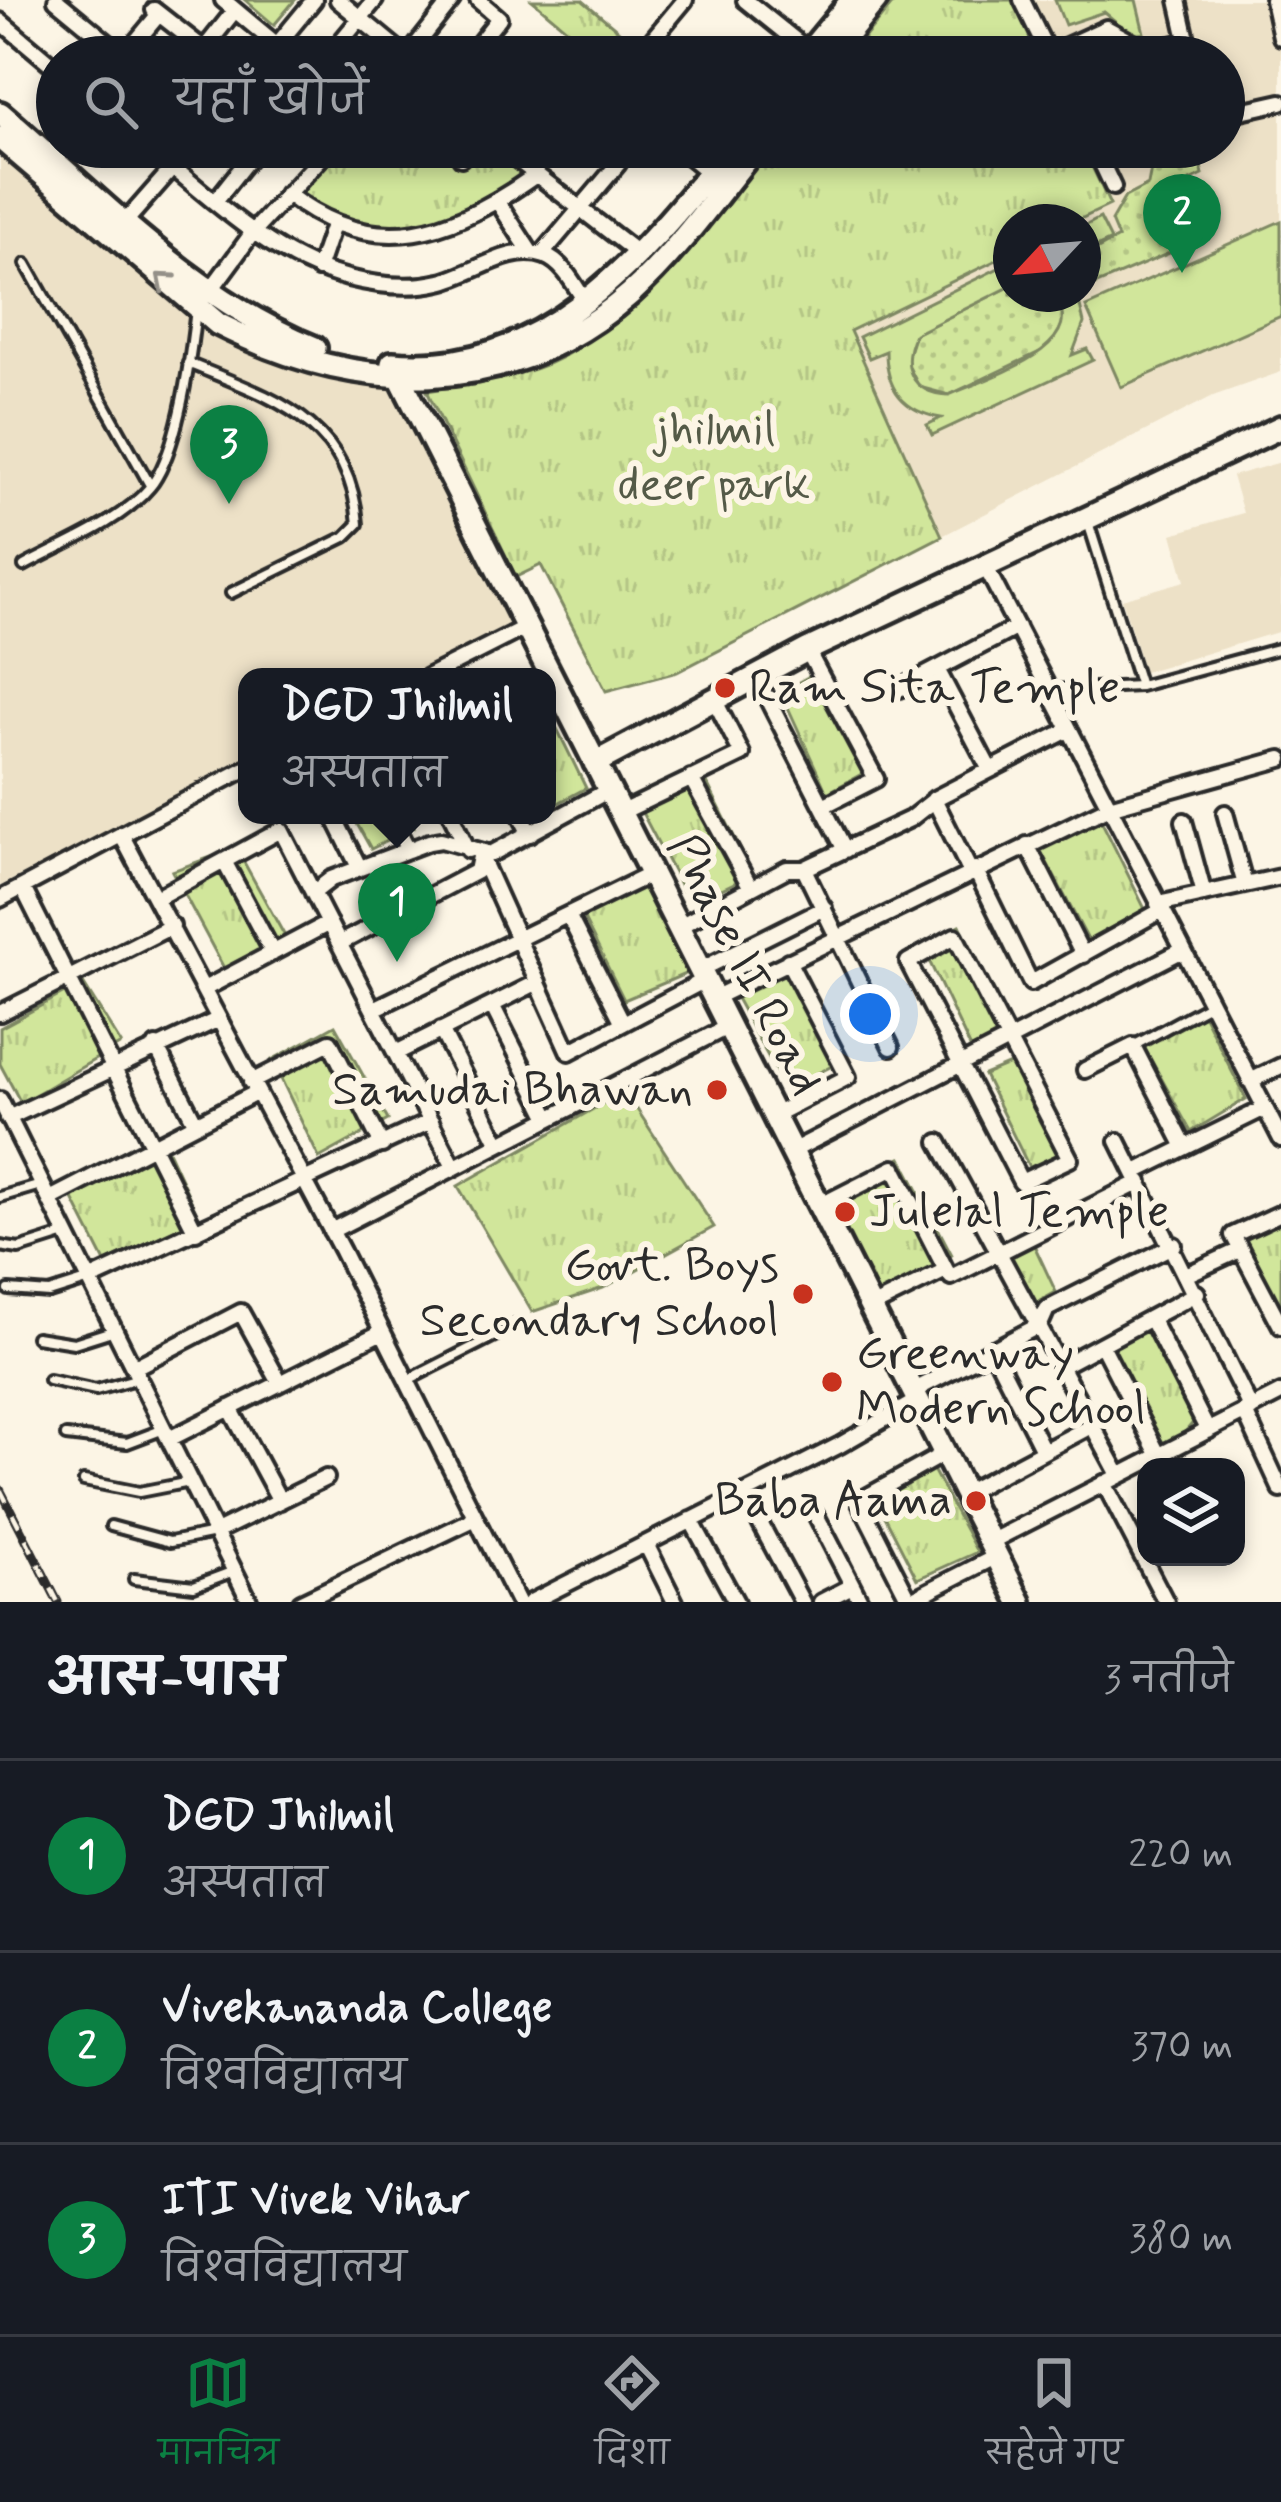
<!DOCTYPE html>
<html lang="hi">
<meta charset="utf-8">
<style>
body{margin:0;font-family:Mynerve,"Playpen Sans Deva",sans-serif;background:#20242c;color:#f1f3f6}
.controls{position:absolute;right:36px;bottom:36px;display:grid;overflow:hidden;border-radius:24px;box-shadow:0 6px 18px #0003}
.controls button{width:108px;height:108px;display:grid;place-items:center;padding:0;border:0;border-bottom:3px solid #363941;background:#171b24;color:#f1f3f6;font:60px sans-serif}
.compass{position:absolute;left:993px;top:204px;width:108px;height:108px;border-radius:50%;background:#171b24;box-shadow:0 6px 18px #0003;rotate:244deg}
.you{position:absolute;left:870px;top:1014px;width:42px;height:42px;margin:-30px;border:9px solid #fff;border-radius:50%;background:#1a73e8;box-shadow:0 0 0 18px #1a73e833}
.badge{display:grid;place-items:center;width:78px;height:78px;border-radius:50%;background:#0b8043;color:#fff;font-size:39px;font-weight:700}
.pin{position:absolute;translate:-50% -99px;filter:drop-shadow(0 3px 6px #0008)}
.pin::after{content:'';position:absolute;top:63px;width:42px;height:36px;background:inherit;clip-path:polygon(0 0,100% 0,50% 100%)}
.popup{position:absolute;left:238px;top:668px;width:318px;height:156px;box-sizing:border-box;display:grid;place-content:center;border-radius:24px;background:#171b24;filter:drop-shadow(0 3px 9px #0005);font-size:39px;white-space:nowrap;color:#9ea1a6}
.popup b{font-size:45px;color:#f1f3f6}
.popup::after{content:'';position:absolute;left:50%;top:100%;margin-left:-24px;border:24px solid transparent;border-top-color:#171b24}
.list{margin:0;padding:0;list-style:none}
h2{display:flex;justify-content:space-between;align-items:center;height:156px;margin:0;padding:0 48px;font-size:51px}
h2 small{font-size:39px;font-weight:400;color:#9ea1a6}
.list li{display:grid;grid-template-columns:78px 1fr auto;gap:36px;align-items:center;box-sizing:border-box;height:192px;padding:0 48px;border-top:3px solid #363941}
.list b{display:block;font-size:45px;white-space:nowrap}
.list p{margin:0;font-size:39px;white-space:nowrap;color:#9ea1a6}
.list em{font-size:39px;font-style:normal;color:#9ea1a6}
.icon{flex:none;width:66px;height:66px;fill:none;stroke:currentColor;stroke-width:2;stroke-linecap:round;stroke-linejoin:round}
.map{position:relative;flex:none;width:1281px;height:1602px;overflow:hidden}
.search{position:absolute;background:#171b24;box-shadow:0 6px 18px #0003;left:36px;right:36px;top:36px;height:132px;display:flex;align-items:center;gap:30px;box-sizing:border-box;padding:0 42px;border-radius:66px;color:#9ea1a6;font-size:45px}
.sheet{height:732px;background:#171b24}
nav{display:flex;justify-content:space-around;align-items:center;box-sizing:border-box;height:168px;border-top:3px solid #363941;background:#171b24;font-size:33px;color:#9ea1a6}
nav a{display:grid;justify-items:center;gap:6px}
nav .on{color:#0b8043}
.map>svg:first-child{display:block}
.built{fill:#ede1c7}
.grass{fill:url(#grass-dots);stroke:#7e8863;stroke-width:3}
.park{fill:url(#park-tufts);stroke:#7e8863;stroke-width:3}
.garden{fill:#d1e69b;stroke:#7e8863;stroke-width:3}
.lines{fill:none;stroke-linecap:round;stroke-linejoin:round}
.lane-casing{stroke:#2b2b2b;stroke-width:16}
.street-casing{stroke:#2b2b2b;stroke-width:22}
.secondary-casing{stroke:#2b2b2b;stroke-width:30}
.lane{stroke:#fcf5e5;stroke-width:8}
.street{stroke:#fcf5e5;stroke-width:14}
.secondary{stroke:#fcf5e5;stroke-width:21}
.rail-casing{stroke:#2b2b2b;stroke-width:9}
.rail{stroke:#fcf5e5;stroke-width:4.5;stroke-dasharray:14;stroke-linecap:butt}
.oneway{stroke:#949088}
.poi-dot{fill:#c8321e;stroke:#fcf5e5;stroke-width:4.5}
.labels{text-anchor:middle;dominant-baseline:central;stroke-width:12;stroke-linejoin:round;paint-order:stroke}
.park-label{font-size:48px;fill:#545a47;stroke:#fcf5e5}
.poi-label{font-size:48px;fill:#2b2b2b;stroke:#fcf5e5;text-anchor:start}
.street-label{font-size:48px;fill:#2b2b2b;stroke:#fcf5e5}
</style>
<div class="map">
<svg width="1281" height="1602" viewBox="0 0 1281 1602">
<defs>
<pattern id="grass-dots" width="8" height="8" patternUnits="userSpaceOnUse" patternTransform="scale(3)"><rect width="8" height="8" fill="#d1e69b"/><path d="M2 2h.1M6 6h.1" fill="none" stroke="#b4c586" stroke-width="1.8" stroke-linecap="round"/></pattern>
<pattern id="park-tufts" width="24" height="20" patternUnits="userSpaceOnUse" patternTransform="scale(3)"><rect width="24" height="20" fill="#d1e69b"/><path d="M3 7l-1-3M5 7V3M7 7l1-3M15 17l-1-3M17 17v-4M19 17l1-3" fill="none" stroke="#b4c586"/></pattern>
</defs>
<rect width="100%" height="100%" fill="#fcf5e5"/>
<filter id="ink" filterUnits="userSpaceOnUse"><feTurbulence type="fractalNoise" baseFrequency=".00833" numOctaves="2"/><feDisplacementMap in="SourceGraphic" scale="24" xChannelSelector="R" yChannelSelector="G"/><feConvolveMatrix kernelMatrix="1 2 1 2 8 2 1 2 1" color-interpolation-filters="sRGB"/></filter>
<g filter="url(#ink)">
<path class="built" d="M1014 0H1281V372L1213 396 942 536 849 331 1011 253V294H1083V222H1074L1110 204 1083 147H1224V57H1041Z
M0 145 217 324 400 377 515 631 422 677H247V763L0 886Z
M1281 462V631L1144 672 1122 599 1185 581 1172 534 1243 513 1232 476Z"/>
<path class="grass" d="M1155 147H1197L1203 175 1190 181 1200 240 1083 290V257L1118 238 1111 221 1125 197 1148 185Z
M1011 286V294H1052L1063 311V324L1050 347 949 395 919 387 906 361 915 334Z"/>
<path class="park" d="M245 0H295L274 25Z
M532 0H582L619 31 610 57H600Z
M896 0H1014L1041 57H848Z
M339 147H438L457 159 469 147H498L528 175 451 225 342 228 298 196Z
M773 147H1083L1110 205 1074 222H1011V253L850 331 942 536 677 672 606 691 541 565 516 577 427 391C463 384 502 380 537 368 617 343 718 211 773 147Z
M824 668 878 765 827 793 781 692Z
M547 708 586 788 547 809Z
M703 775 753 874 715 892 707 878 683 890 639 807Z
M1096 810 1145 909 1088 940 1035 840Z
M352 815H407L414 827 371 849Z
M236 848 287 940 226 972 172 871Z
M637 875 690 972 624 1000 576 903Z
M960 925 1011 1035 972 1051 922 946Z
M795 962 846 1059 786 1089 732 991Z
M83 983 121 1044 21 1103 0 1064V1028Z
M1200 1008 1246 1099 1191 1132 1139 1038Z
M335 1025 388 1120 319 1158 272 1060Z
M1027 1057 1073 1147 1030 1169 984 1075Z
M625 1091 714 1227 603 1288 532 1312 458 1186Z
M167 1149 199 1218 105 1262 72 1197Z
M901 1158 952 1255 880 1296 825 1193Z
M1281 1218V1314L1242 1237Z
M1033 1243 1056 1292 1029 1307 1004 1258Z
M1149 1324 1197 1418 1185 1432 1159 1447 1107 1345Z
M930 1464 977 1552 917 1579 873 1493Z"/>
<path class="garden" d="M1055 0H1136L1144 33 1132 35 1104 12 1065 25Z
M1100 218 1111 240 1083 253V227Z
M1281 221V316L1121 387 1086 307Z
M1011 262V286L915 334C900 366 911 394 949 395 984 379 1097 346 1052 294H1077L1084 323 1072 355 1087 349 1093 360 932 435 927 425 941 418C903 411 886 389 886 351L869 358 859 337Z"/>
<g class="lines">
<defs>
<path id="lane" d="M26 264 150 485
M188 363C271 398 350 419 358 524L345 537 231 593
M1088 522 1140 686
M24 566C64 544 120 523 150 487 179 452 191 354 196 309
M1050 690 1140 686 1281 648
M1133 1046 1209 1005
M0 1197 41 1185
M0 1246 19 1249 66 1234
M9 1290 49 1293 90 1280
M36 1337 74 1343 115 1330
M49 1380 96 1390 139 1378
M408 1380 520 1323
M66 1436 127 1443 164 1429
M84 1481 139 1492 190 1482
M111 1526 170 1542 215 1533
M134 1579 194 1586 234 1571"/>
<path id="street" d="M56 0 125 57
M223 0 277 45
M338 0 407 57
M745 0 811 53
M1022 0 1050 57
M1178 0 1191 57
M1273 0 1281 37
M154 10 214 57
M0 21 57 69
M204 49 235 10
M641 53 685 0
M1049 54 1106 28 1148 51 1187 41
M124 56 159 14
M267 57 314 0
M328 57 375 0
M407 57 452 0
M468 57 499 18 478 0
M549 57 564 47 576 57
M1224 109 1232 113 1281 102
M149 147C208 196 272 259 348 278 376 285 411 289 440 282 473 275 511 243 545 256 564 263 576 288 587 304
M501 147 640 255
M678 147 711 174
M1094 147 1113 187
M461 158 470 147
M287 194C375 263 454 234 537 174
M216 200 258 147
M498 202 531 253
M119 229 191 147
M542 254 618 164
M318 269 333 225
M207 295 254 231 331 147
M984 564 1281 1139
M807 650 876 779 823 806
M937 669 990 770
M755 675 845 850
M427 677 526 627
M899 689 1017 627
M691 778 751 888
M620 813 742 754 713 697
M1225 813 1245 885
M333 815 359 867
M390 815 408 850
M451 815 468 850
M520 815 530 834
M1184 821 1204 894
M122 836 342 1251 518 1602
M1027 845 1083 955
M480 855 569 1052 705 980
M225 863 273 953
M804 869 910 819 934 800
M975 869 1031 983 1162 910
M970 871 934 799 1068 730
M23 888 196 1232
M313 893 331 879 429 842 441 840 491 854 609 790
M156 898 281 830 454 1167
M0 899 247 768
M1158 904 1281 877
M569 917 623 1023
M678 927 787 869H804L891 1047
M955 936 1070 1159 1021 1182 908 962Z
M340 943 477 871 480 857
M700 970 824 908
M204 989 329 923
M714 998 1109 807 1281 759
M492 1005 549 1118
M374 1009 651 874
M0 1013 172 926
M441 1030 499 1144
M156 1046 196 1124
M398 1052 538 982
M1085 1070 1133 1046 1185 1147
M1250 1081 1281 1066
M251 1082 330 1042 382 1145
M0 1100 250 1602
M774 1115 848 1077 788 961
M8 1118 219 1019
M1118 1141 1251 1409
M939 1142 1119 1475
M792 1151 1183 950
M1135 1172 1265 1108
M50 1199 256 1093
M819 1206 894 1168 946 1270
M1281 1213 1233 1235 1281 1326
M331 1231 729 1026
M1188 1274 1240 1250
M91 1279 431 1121
M871 1307 946 1270 951 1277 1140 1182
M1151 1319 1208 1431
M1102 1345 1159 1456
M992 1349 1043 1450
M1061 1366 1197 1293
M135 1367 241 1312 280 1383
M913 1391 1040 1325 1047 1309 1174 1245
M230 1408 280 1501
M1245 1412 1281 1490
M171 1438 382 1332
M1104 1483 1166 1602
M744 1493 802 1602
M965 1493 1089 1427
M816 1515 861 1602
M691 1520 736 1602
M216 1532 326 1478
M990 1542 1281 1393
M647 1546 675 1602
M910 1601 859 1501 945 1453
M301 1602 476 1518
M531 1602 840 1445 918 1400
M821 1602 852 1586
M907 1602 997 1556"/>
<path id="secondary" d="M805 57 852 0
M829 57 876 0
M0 113C98 197 194 300 315 348
M0 138 218 324C357 395 508 401 630 294 677 252 716 196 756 147
M392 363C547 377 643 253 731 147
M398 364 400 377 1020 1602
M595 763 807 650 1281 427"/>
</defs>
<use href="#lane" class="lane-casing"/>
<use href="#street" class="street-casing"/>
<use href="#secondary" class="secondary-casing"/>
<use href="#lane" class="lane"/>
<use href="#street" class="street"/>
<use href="#secondary" class="secondary"/>
<defs>
<path id="rail" d="M0 1489 58 1602"/>
</defs>
<use href="#rail" class="rail-casing"/>
<use href="#rail" class="rail"/>
</g>
<defs><path id="oneway-chevron" d="M-2-3.5L2.5 0L-2 3.5" fill="none" stroke-width="1.6" stroke-linecap="round" stroke-linejoin="round" transform="scale(3)"/></defs>
<use class="oneway" href="#oneway-chevron" transform="translate(164 280) rotate(-139)"/>
</g>
<g class="poi-dot">
<circle cx="725" cy="688" r="12"/>
<circle cx="717" cy="1090" r="12"/>
<circle cx="845" cy="1212" r="12"/>
<circle cx="803" cy="1294" r="12"/>
<circle cx="832" cy="1382" r="12"/>
<circle cx="976" cy="1501" r="12"/>
</g>
<g class="labels">
<g class="park-label">
<text x="714" y="430">jhilmil<tspan x="714" dy="55">deer park</tspan></text>
</g>
<g class="poi-label">
<text x="749" y="688">Ram Sita Temple</text>
<text x="693" y="1090" text-anchor="end">Samudai Bhawan</text>
<text x="869" y="1212">Julelal Temple</text>
<text x="779" y="1266" text-anchor="end">Govt. Boys<tspan x="779" dy="55">Secondary School</tspan></text>
<text x="856" y="1354">Greenway<tspan x="856" dy="55">Modern School</tspan></text>
<text x="952" y="1501" text-anchor="end">Baba Aama</text>
</g>
<g class="street-label">
<text transform="translate(744 965) rotate(63)">Phase II Road</text>
</g>
</g>
</svg>
<div class="controls">
<button><svg class="icon" aria-label="layers" viewBox="0 0 24 24"><path d="M12 4l9 5-9 5-9-5zM3 14l9 5 9-5"/></svg></button>
</div>
<svg class="compass" viewBox="-18 -18 36 36"><path d="M0-13l5 13h-10z" fill="#e53935"/><path d="M0 13l5-13h-10z" fill="#9ea1a6"/></svg>
<div class="you"></div>
<div class="pin badge" style="left:397px;top:962px">1</div>
<div class="popup"><b>DGD Jhilmil</b>अस्पताल</div>
<div class="pin badge" style="left:1182px;top:273px">2</div>
<div class="pin badge" style="left:229px;top:504px">3</div>
<div class="search"><svg class="icon" aria-label="search" viewBox="0 0 24 24"><circle cx="10" cy="10" r="6"/><path d="M15 15l6 6"/></svg>यहाँ खोजें</div>
</div>
<section class="sheet">
<h2>आस-पास<small>3 नतीजे</small></h2>
<ul class="list">
<li><span class="badge">1</span><div><b>DGD Jhilmil</b><p>अस्पताल</p></div><em>220 m</em></li>
<li><span class="badge">2</span><div><b>Vivekananda College</b><p>विश्वविद्यालय</p></div><em>370 m</em></li>
<li><span class="badge">3</span><div><b>ITI Vivek Vihar</b><p>विश्वविद्यालय</p></div><em>380 m</em></li>
</ul>
</section>
<nav>
<a class="on"><svg class="icon" aria-label="map" viewBox="0 0 24 24"><path d="M3 6l6-2 6 2 6-2v14l-6 2-6-2-6 2zM9 4v14M15 6v14"/></svg>मानचित्र</a>
<a><svg class="icon" aria-label="directions" viewBox="0 0 24 24"><path d="M12 3l9 9-9 9-9-9zM9 14v-3h6M13 9l2 2-2 2"/></svg>दिशा</a>
<a><svg class="icon" aria-label="saved" viewBox="0 0 24 24"><path d="M7 4h10v16l-5-4-5 4z"/></svg>सहेजे गए</a>
</nav>
